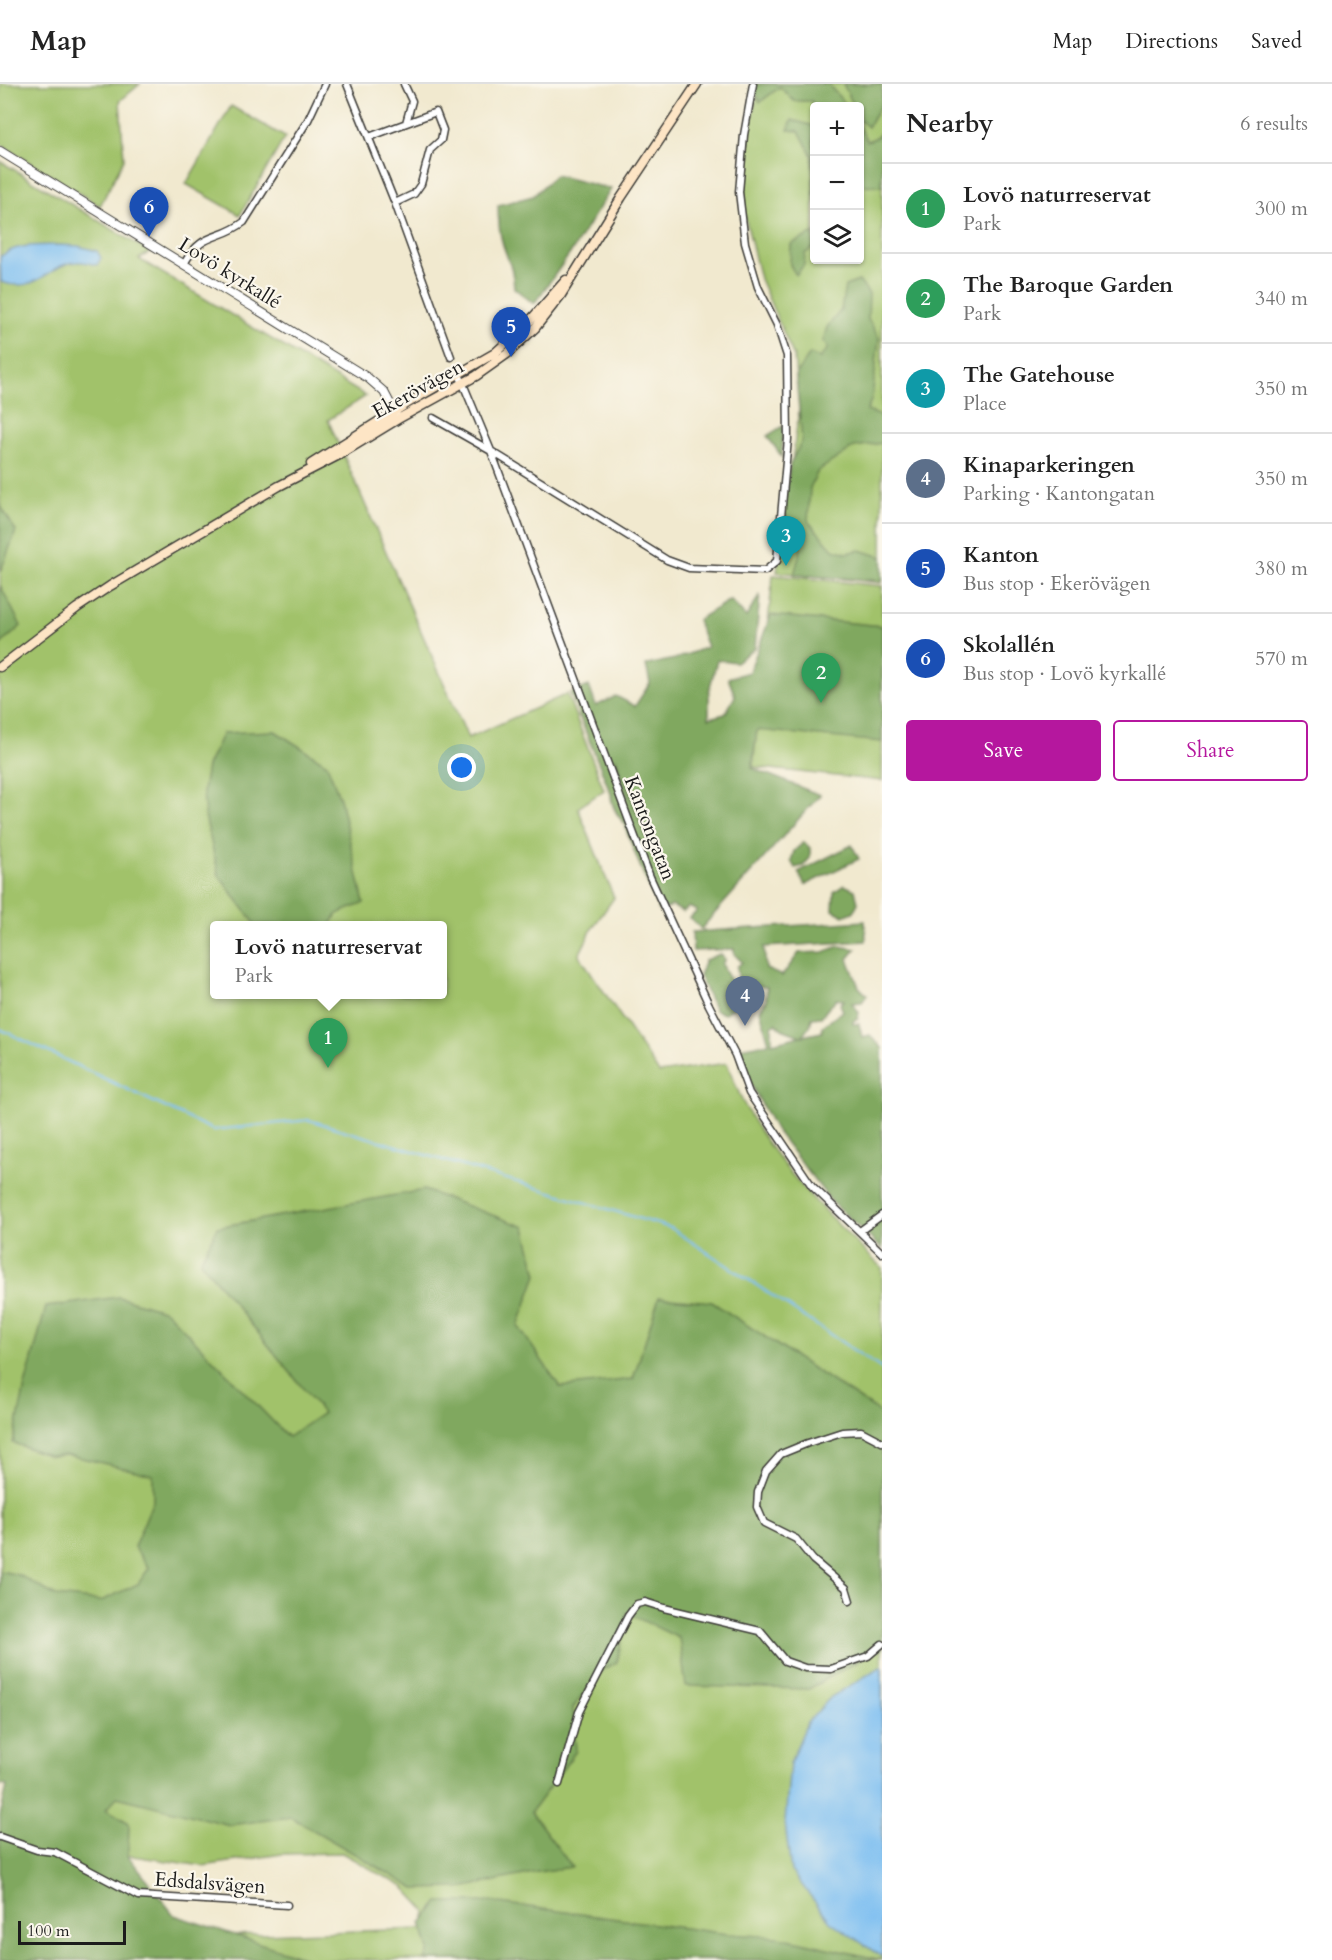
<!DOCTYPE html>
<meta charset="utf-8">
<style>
body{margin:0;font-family:Cardo,serif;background:#f6f6f6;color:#222}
.controls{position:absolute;right:18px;top:18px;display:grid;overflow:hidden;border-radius:6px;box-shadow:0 2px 4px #0004}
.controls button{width:54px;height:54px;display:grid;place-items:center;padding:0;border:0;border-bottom:2px solid #e0e0e0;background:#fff;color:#222;font:30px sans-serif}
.scale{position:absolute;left:18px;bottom:15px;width:108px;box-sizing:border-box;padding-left:6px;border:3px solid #1c1c1c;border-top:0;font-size:16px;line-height:21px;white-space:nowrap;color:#1c1c1c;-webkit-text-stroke:4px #fbf7ec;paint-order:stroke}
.you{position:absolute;left:462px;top:684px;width:21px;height:21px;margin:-15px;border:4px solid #fff;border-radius:50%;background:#1a73e8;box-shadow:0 0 0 9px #1a73e833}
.badge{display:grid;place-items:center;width:39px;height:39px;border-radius:50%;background:#b5179e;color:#fff;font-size:20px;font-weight:700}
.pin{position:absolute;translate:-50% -50px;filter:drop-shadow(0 2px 3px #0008)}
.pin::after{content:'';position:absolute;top:32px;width:21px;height:18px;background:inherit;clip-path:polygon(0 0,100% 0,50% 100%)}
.popup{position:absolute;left:210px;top:837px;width:237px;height:78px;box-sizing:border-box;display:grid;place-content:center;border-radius:6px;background:#fff;filter:drop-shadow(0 2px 4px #0005);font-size:20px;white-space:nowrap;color:#767676}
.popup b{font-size:22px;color:#222}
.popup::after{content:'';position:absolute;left:50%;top:100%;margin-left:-12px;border:12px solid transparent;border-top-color:#fff}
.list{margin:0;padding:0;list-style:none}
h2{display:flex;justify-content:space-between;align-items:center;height:78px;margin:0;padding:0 24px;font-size:26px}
h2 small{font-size:20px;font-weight:400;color:#767676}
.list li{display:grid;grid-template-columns:39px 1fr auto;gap:18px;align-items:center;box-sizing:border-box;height:90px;padding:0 24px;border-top:2px solid #e0e0e0}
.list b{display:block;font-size:22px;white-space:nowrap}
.list p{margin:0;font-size:20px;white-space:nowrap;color:#767676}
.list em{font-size:20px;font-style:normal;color:#767676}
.actions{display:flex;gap:12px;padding:18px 24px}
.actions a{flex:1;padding:14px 0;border:2px solid #b5179e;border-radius:6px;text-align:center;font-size:21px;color:#b5179e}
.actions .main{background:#b5179e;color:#fff}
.icon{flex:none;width:33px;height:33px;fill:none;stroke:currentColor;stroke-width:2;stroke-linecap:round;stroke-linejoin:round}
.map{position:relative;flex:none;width:882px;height:1876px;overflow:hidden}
header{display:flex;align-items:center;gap:36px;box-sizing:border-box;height:84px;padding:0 30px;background:#fff;border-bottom:2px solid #e0e0e0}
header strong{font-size:28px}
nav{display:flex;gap:33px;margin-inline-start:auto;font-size:21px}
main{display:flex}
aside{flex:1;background:#fff}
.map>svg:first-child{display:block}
.green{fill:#a1c26b;stroke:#5e6f44;stroke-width:1.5;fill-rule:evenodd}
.forest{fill:#80a85f;stroke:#4e623e;stroke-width:1.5;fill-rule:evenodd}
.water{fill:#7cbef1;stroke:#4c6d86;stroke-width:1.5}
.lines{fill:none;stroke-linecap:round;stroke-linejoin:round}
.stream{stroke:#7cbef1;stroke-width:2}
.minor-casing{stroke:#3c3b37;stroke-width:9}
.tertiary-casing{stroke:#3c3b37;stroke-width:10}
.secondary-casing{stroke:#3c3b37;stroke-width:11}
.minor{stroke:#fff;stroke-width:6}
.tertiary{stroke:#fff;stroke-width:8}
.secondary{stroke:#fde5c5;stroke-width:8}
.labels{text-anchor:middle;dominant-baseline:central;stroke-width:4.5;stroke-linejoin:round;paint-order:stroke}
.street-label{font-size:20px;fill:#1c1c1c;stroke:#fbf7ec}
</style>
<header>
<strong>Map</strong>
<nav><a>Map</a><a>Directions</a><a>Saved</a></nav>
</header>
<main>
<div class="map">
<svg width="882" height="1876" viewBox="0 0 882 1876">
<rect width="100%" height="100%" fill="#fbf7ec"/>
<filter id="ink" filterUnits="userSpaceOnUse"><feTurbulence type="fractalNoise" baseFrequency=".0167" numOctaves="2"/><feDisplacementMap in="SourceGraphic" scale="12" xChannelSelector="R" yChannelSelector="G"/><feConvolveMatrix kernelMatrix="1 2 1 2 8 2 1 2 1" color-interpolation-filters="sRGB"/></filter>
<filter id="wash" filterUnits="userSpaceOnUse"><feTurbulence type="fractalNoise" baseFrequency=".008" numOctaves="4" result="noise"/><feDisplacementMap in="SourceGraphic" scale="24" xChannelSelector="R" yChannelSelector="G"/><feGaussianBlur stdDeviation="1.35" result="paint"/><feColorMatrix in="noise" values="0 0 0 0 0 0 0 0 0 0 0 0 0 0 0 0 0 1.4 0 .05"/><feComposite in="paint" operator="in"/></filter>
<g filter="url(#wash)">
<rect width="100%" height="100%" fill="#f1e9cf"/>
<path class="green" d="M0 0H140L120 17 124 75 100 122 0 60Z
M759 0H882V499L777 488 799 326 794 273 760 195 743 124 748 54ZM814 22H860V176H814Z
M231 22 285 53 240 131 186 100Z
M0 77 150 168 139 175 366 312 328 336 468 654 567 610 604 706 578 724 614 814 593 843 579 871 659 989 727 979C732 992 737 1005 743 1018 775 1082 831 1134 882 1184V1876H0L39 1729 0 1690ZM214 842H442V910H214ZM342 1769 404 1803 426 1827 423 1845 233 1851 116 1833 125 1771 203 1782 282 1770Z
M773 491 882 502V697L753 683Z"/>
<path class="forest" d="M755 0H828L847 22H814V30L812 17H794L780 3 760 18 754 6Z
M843 0H882V19L868 43 860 36V22H854Z
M792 36 814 42V122L812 72 799 47 788 46Z
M860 43 867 57 875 54 882 48V102L860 101Z
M555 91 611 105 574 164 534 220 514 204C513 184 509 179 503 161 499 148 498 135 498 121L533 112Z
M814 149V163L805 170 804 181 796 191 790 181 791 160Z
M859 197 869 210 868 235 879 254 872 314 867 327 882 332V359L854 363 818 387 810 404 808 437 833 465 847 469 860 466 882 473V497L794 491 800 468 801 454 790 451 784 420 790 380 802 357 796 290 810 270 820 274 828 264 823 257 827 243 841 226 845 202Z
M783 342 782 373 767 352Z
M0 421 16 447 0 489Z
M0 501 21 542 0 561Z
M760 511 755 564 736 578 717 576 709 607V634L725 630 735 612 728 594 749 588 771 531 882 542V658L757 646 752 684 820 711 701 845 690 834 697 827 689 823 683 828 672 822 659 827C650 806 641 785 633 764 630 755 626 751 626 741 618 733 611 722 611 710L570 609 589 602 596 622 616 612 635 622 650 599 646 581 675 575 707 563 697 536 730 516 746 533ZM615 674 616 675 655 777Z
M275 647 327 680 340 715 364 819 337 830 331 841H256L219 792 205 732 203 707 207 682 223 649Z
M804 758 810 764V774L803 782 795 784 791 777 794 767Z
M852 761 859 775 805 801 798 788Z
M844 801 855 806 858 819 853 828 844 832 833 826 834 808Z
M865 837 866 857 764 863 766 885 782 892 799 869 824 868 839 862 856 865 848 875 859 903 867 911 862 918 852 919 859 928 858 935 853 937V940H859L862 953 870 951 882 964V1165L830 1116 775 1045 749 997 740 985V964L769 959 760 926 766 917 767 903 758 902 753 917 729 926 724 930 715 926 699 892 705 876 720 870 725 875 722 880 732 899 739 897 737 883 742 878 734 870V865L693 867 692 848ZM836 915 844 916 840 920 843 927 823 942 822 948 802 952 810 942 812 934 821 933ZM776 939 782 945 800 952 772 959V942Z
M424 1106 525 1143 537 1191 518 1242 560 1303 633 1295 659 1213 712 1218 882 1330V1563L809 1605 686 1602 679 1554 627 1529 617 1578 602 1586 573 1624 576 1667 531 1728 572 1783 538 1788 461 1804 415 1805 291 1733 230 1741 117 1713 106 1725 129 1739 128 1772 174 1831 311 1876H0V1732L7 1702 0 1701V1487L19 1491 56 1512 101 1517 138 1500 149 1484 134 1463 153 1417V1391L69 1371 50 1372 13 1359 25 1302 46 1223 119 1213 166 1227 288 1353 323 1329 200 1177 218 1143Z
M439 1818H492L728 1850 779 1853 882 1876H425L429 1866 421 1839Z"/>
<path class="water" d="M59 161 78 162 97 167 101 174 97 181C91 180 83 177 77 178 49 179 39 211 1 198L0 173C16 159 39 162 59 161Z
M882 1582V1873L830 1837 791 1787 785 1739 790 1679 807 1639 831 1613Z"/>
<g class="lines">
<path class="stream" d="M0 945 213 1046 309 1036 671 1144 882 1285"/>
</g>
</g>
<g filter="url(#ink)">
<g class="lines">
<defs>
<path id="minor" d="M347 0 395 119 451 273
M404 0 412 17 406 39
M369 53 436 28 443 46 441 56 430 66 421 100 414 110 395 119
M184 180C203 146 218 158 244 138L308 36 325 0
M459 290 491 367 650 793 709 921 735 971 749 1009 812 1102 882 1169
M433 334 491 367 667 476 689 484 765 487 777 477 788 355 787 272 777 241 758 203 745 159 739 108 744 51 753 0
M860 1147 882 1131
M850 1517 846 1504 813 1476 796 1455 764 1439 757 1423 758 1408 766 1387 781 1370 808 1359 842 1348 861 1347 882 1358
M559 1700 579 1628 628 1532 637 1520 645 1518 664 1524 760 1547 785 1577 805 1584 831 1585 868 1572 882 1560
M0 1753 37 1766 55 1768 138 1812 287 1821"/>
<path id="tertiary" d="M0 67 368 294 384 308 397 333"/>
<path id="secondary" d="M311 380 408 319 495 269 529 238 566 196
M0 583 77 524 110 502 279 402 339 371 398 335 476 292 507 270 535 244 561 211 621 114 697 0"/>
</defs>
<use href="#minor" class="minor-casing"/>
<use href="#tertiary" class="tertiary-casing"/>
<use href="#secondary" class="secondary-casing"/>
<use href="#minor" class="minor"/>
<use href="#tertiary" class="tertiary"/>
<use href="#secondary" class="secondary"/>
</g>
</g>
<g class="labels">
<g class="street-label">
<text transform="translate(230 189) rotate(32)">Lovö kyrkallé</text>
<text transform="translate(418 305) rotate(-29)">Ekerövägen</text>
<text transform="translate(650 744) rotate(69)">Kantongatan</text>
<text transform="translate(210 1799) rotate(4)">Edsdalsvägen</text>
</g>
</g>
</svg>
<div class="controls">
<button>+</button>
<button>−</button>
<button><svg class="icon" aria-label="layers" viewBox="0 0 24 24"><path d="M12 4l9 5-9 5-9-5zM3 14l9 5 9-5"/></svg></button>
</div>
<div class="scale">100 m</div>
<div class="you"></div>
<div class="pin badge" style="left:328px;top:984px;background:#2e9e5b">1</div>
<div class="popup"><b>Lovö naturreservat</b>Park</div>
<div class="pin badge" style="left:821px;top:619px;background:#2e9e5b">2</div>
<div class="pin badge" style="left:786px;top:482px;background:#0f9aa8">3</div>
<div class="pin badge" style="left:745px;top:942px;background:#5c6f8a">4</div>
<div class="pin badge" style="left:511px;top:273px;background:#1a4fb4">5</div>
<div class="pin badge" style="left:149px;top:153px;background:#1a4fb4">6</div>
</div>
<aside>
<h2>Nearby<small>6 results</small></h2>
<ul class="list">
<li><span class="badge" style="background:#2e9e5b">1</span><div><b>Lovö naturreservat</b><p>Park</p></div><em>300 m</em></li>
<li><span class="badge" style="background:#2e9e5b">2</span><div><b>The Baroque Garden</b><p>Park</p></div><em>340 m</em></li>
<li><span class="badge" style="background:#0f9aa8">3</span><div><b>The Gatehouse</b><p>Place</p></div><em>350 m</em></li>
<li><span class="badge" style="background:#5c6f8a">4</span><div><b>Kinaparkeringen</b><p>Parking · Kantongatan</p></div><em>350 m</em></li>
<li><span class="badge" style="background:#1a4fb4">5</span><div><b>Kanton</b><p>Bus stop · Ekerövägen</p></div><em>380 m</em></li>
<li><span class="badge" style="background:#1a4fb4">6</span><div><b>Skolallén</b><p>Bus stop · Lovö kyrkallé</p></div><em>570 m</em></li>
</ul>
<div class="actions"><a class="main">Save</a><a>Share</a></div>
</aside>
</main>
